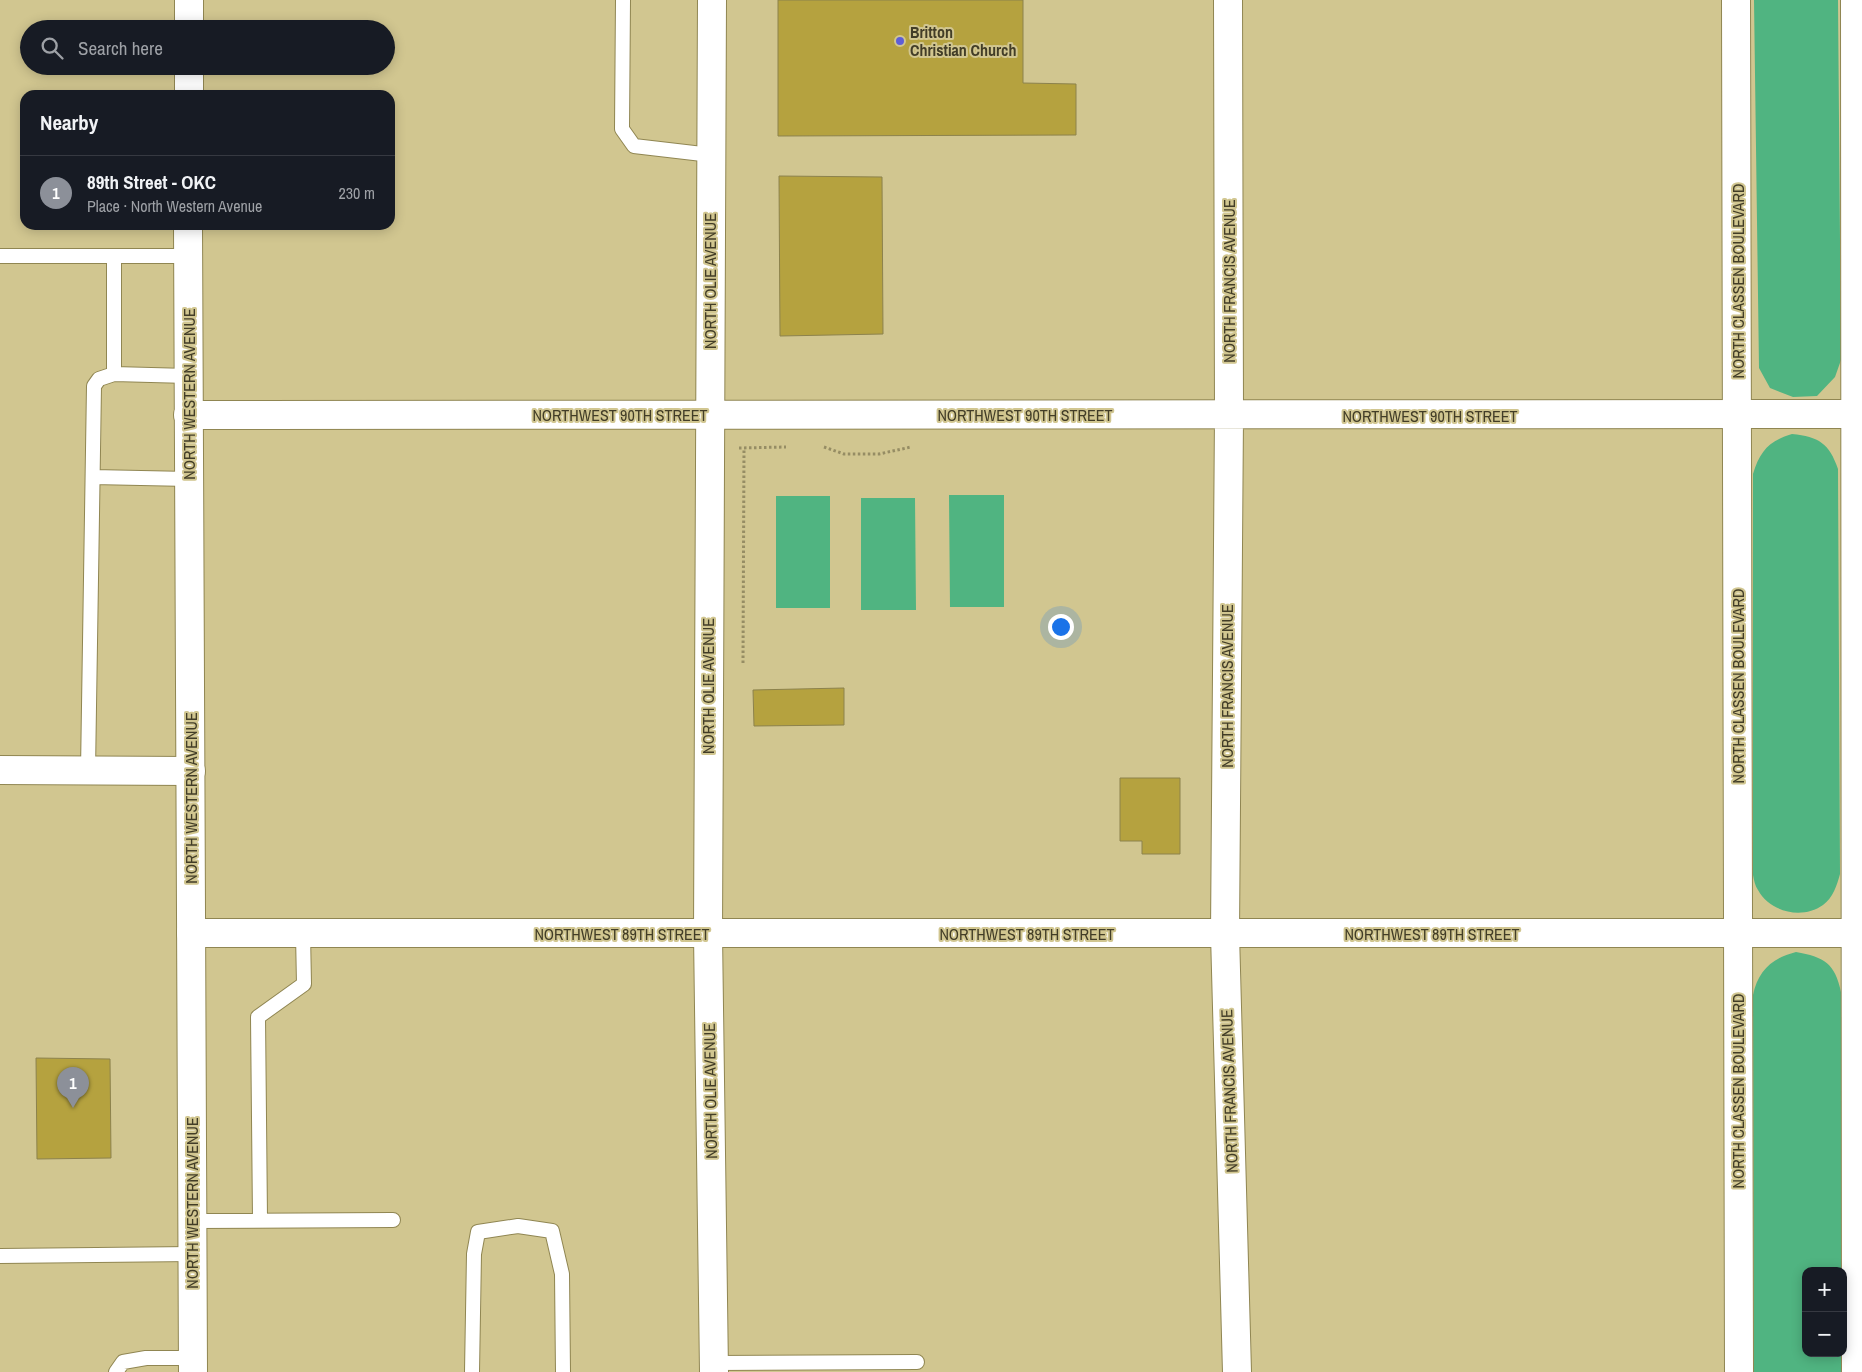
<!DOCTYPE html>
<meta charset="utf-8">
<style>
body{margin:0;font-family:"Archivo Narrow",sans-serif;background:#242831;color:#f1f3f6}
.controls{position:absolute;right:15px;bottom:15px;display:grid;overflow:hidden;border-radius:10px;box-shadow:0 2px 12px #0003}
.controls button{width:45px;height:45px;display:grid;place-items:center;padding:0;border:0;border-bottom:1px solid #363941;background:#171b24;color:#f1f3f6;font:25px sans-serif}
.you{position:absolute;left:1060px;top:626px;width:18px;height:18px;margin:-12px;border:4px solid #fff;border-radius:50%;background:#1a73e8;box-shadow:0 0 0 8px #1a73e833}
.badge{display:grid;place-items:center;width:32px;height:32px;border-radius:50%;background:#8c9099;color:#fff;font-size:16px;font-weight:700}
.pin{position:absolute;translate:-50% -41px;filter:drop-shadow(0 1px 2px #0008)}
.pin::after{content:'';position:absolute;top:26px;width:18px;height:15px;background:inherit;clip-path:polygon(0 0,100% 0,50% 100%)}
.list{margin:0;padding:0;list-style:none}
h2{display:flex;justify-content:space-between;align-items:center;height:65px;margin:0;padding:0 20px;font-size:21px}
h2 small{font-size:16px;font-weight:400;color:#9ea1a6}
.list li{display:grid;grid-template-columns:32px 1fr auto;gap:15px;align-items:center;box-sizing:border-box;height:75px;padding:0 20px;border-top:1px solid #363941}
.list b{display:block;font-size:19px;white-space:nowrap}
.list p{margin:0;font-size:16px;white-space:nowrap;color:#9ea1a6}
.list em{font-size:16px;font-style:normal;color:#9ea1a6}
.icon{flex:none;width:28px;height:28px;fill:none;stroke:currentColor;stroke-width:2;stroke-linecap:round;stroke-linejoin:round}
.map{position:relative;flex:none;width:1862px;height:1372px;overflow:hidden}
.search{position:absolute;background:#171b24;box-shadow:0 2px 12px #0003;left:20px;top:20px;width:375px;height:55px;display:flex;align-items:center;gap:12px;box-sizing:border-box;padding:0 18px;border-radius:28px;color:#9ea1a6;font-size:19px}
.panel{position:absolute;background:#171b24;box-shadow:0 2px 12px #0003;left:20px;top:90px;width:375px;height:140px;border-radius:15px}
.map>svg:first-child{display:block}
.green{fill:#50b481}
.building{fill:#b5a23f;stroke:#8c824d}
.lines{fill:none;stroke-linecap:round;stroke-linejoin:round}
.service-casing{stroke:#908652;stroke-width:16}
.minor-casing{stroke:#908652;stroke-width:30}
.tertiary-casing{stroke:#908652;stroke-width:30}
.secondary-casing{stroke:#908652;stroke-width:30}
.path{stroke:#968d64;stroke-width:3;stroke-dasharray:2.5 2.5;stroke-linecap:butt}
.service{stroke:#fff;stroke-width:14}
.minor{stroke:#fff;stroke-width:28}
.tertiary{stroke:#fff;stroke-width:28}
.secondary{stroke:#fff;stroke-width:28}
.poi-dot{fill:#5e5ed6;stroke:#d1c690;stroke-width:2}
.labels{text-anchor:middle;dominant-baseline:central;stroke-width:4;stroke-linejoin:round;paint-order:stroke}
.poi-label{font-size:16px;font-weight:bold;fill:#423d27;stroke:#d1c690;text-anchor:start}
.street-label{font-size:16px;fill:#423d27;stroke:#d1c690}
</style>
<div class="map">
<svg width="1862" height="1372" viewBox="0 0 1862 1372">
<rect width="100%" height="100%" fill="#d1c690"/>
<path class="green" d="M1754 0H1838L1841 360 1835 377 1817 396 1793 397 1770 388 1759 368Z
M1792 434C1819 437 1829 443 1838 469L1840 874C1837 885 1833 898 1823 905 1802 920 1770 912 1758 890 1755 886 1754 880 1753 875V474C1760 451 1769 441 1792 434Z
M949 495H1004V607H950Z
M776 496H830V608H776Z
M861 498H915L916 610H861Z
M1796 952C1824 957 1835 963 1841 992V1271H1806V1353H1841V1372H1754L1753 995C1758 971 1772 958 1796 952Z"/>
<path class="building" d="M778 0H1023V83L1076 84V135L778 136Z
M779 176 882 177 883 334 780 336Z
M844 688V725L754 726 753 690Z
M1120 778H1180V854H1142V841H1120Z
M36 1058 110 1059 111 1158 37 1159Z"/>
<g class="lines">
<defs>
<path id="service" d="M623 0 622 129 634 146 711 155
M0 256H188
M114 374V256
M93 477 189 479
M88 771 94 386 99 379 114 374 188 376
M260 1219 258 1017 304 984 303 934
M193 1221 393 1220
M0 1256 193 1254
M714 1363 917 1362
M116 1372 123 1362 146 1358H193
M472 1372 474 1254 478 1232 518 1226 552 1231 562 1274 563 1372"/>
<path id="minor" d="M712 0 708 934 714 1372
M1228 0 1229 416 1225 934 1237 1372
M188 415 1862 414
M0 770 191 771
M191 933H1862"/>
<path id="tertiary" d="M1736 0 1739 1372
M1855 0 1856 1372"/>
<path id="secondary" d="M189 29V0
M189 95V66
M188 225 193 1372"/>
</defs>
<use href="#service" class="service-casing"/>
<use href="#minor" class="minor-casing"/>
<use href="#tertiary" class="tertiary-casing"/>
<use href="#secondary" class="secondary-casing"/>
<path class="path" d="M824 447 844 454H879L911 447
M739 448 786 447
M743 663 744 448"/>
<use href="#service" class="service"/>
<use href="#minor" class="minor"/>
<use href="#tertiary" class="tertiary"/>
<use href="#secondary" class="secondary"/>
</g>
<circle class="poi-dot" cx="900" cy="41" r="5"/>
<g class="labels">
<g class="poi-label">
<text x="910" y="32">Britton<tspan x="910" dy="18">Christian Church</tspan></text>
</g>
<g class="street-label">
<text transform="translate(710 281) rotate(-90)">NORTH OLIE AVENUE</text>
<text transform="translate(1229 281) rotate(-90)">NORTH FRANCIS AVENUE</text>
<text transform="translate(1738 281) rotate(-90)">NORTH CLASSEN BOULEVARD</text>
<text transform="translate(189 394) rotate(-90)">NORTH WESTERN AVENUE</text>
<text x="620" y="415">NORTHWEST 90TH STREET</text>
<text x="1025" y="415">NORTHWEST 90TH STREET</text>
<text x="1430" y="416">NORTHWEST 90TH STREET</text>
<text transform="translate(708 686) rotate(-90)">NORTH OLIE AVENUE</text>
<text transform="translate(1227 686) rotate(-90)">NORTH FRANCIS AVENUE</text>
<text transform="translate(1738 686) rotate(-90)">NORTH CLASSEN BOULEVARD</text>
<text transform="translate(191 798) rotate(-90)">NORTH WESTERN AVENUE</text>
<text x="622" y="934">NORTHWEST 89TH STREET</text>
<text x="1027" y="934">NORTHWEST 89TH STREET</text>
<text x="1432" y="934">NORTHWEST 89TH STREET</text>
<text transform="translate(710 1091) rotate(-91)">NORTH OLIE AVENUE</text>
<text transform="translate(1229 1091) rotate(-92)">NORTH FRANCIS AVENUE</text>
<text transform="translate(1738 1091) rotate(-90)">NORTH CLASSEN BOULEVARD</text>
<text transform="translate(192 1203) rotate(-90)">NORTH WESTERN AVENUE</text>
</g>
</g>
</svg>
<div class="controls">
<button>+</button>
<button>−</button>
</div>
<div class="you"></div>
<div class="pin badge" style="left:73px;top:1108px">1</div>
<div class="search"><svg class="icon" aria-label="search" viewBox="0 0 24 24"><circle cx="10" cy="10" r="6"/><path d="M15 15l6 6"/></svg>Search here</div>
<section class="panel">
<h2>Nearby<small></small></h2>
<ul class="list">
<li><span class="badge">1</span><div><b>89th Street - OKC</b><p>Place · North Western Avenue</p></div><em>230 m</em></li>
</ul>
</section>
</div>
